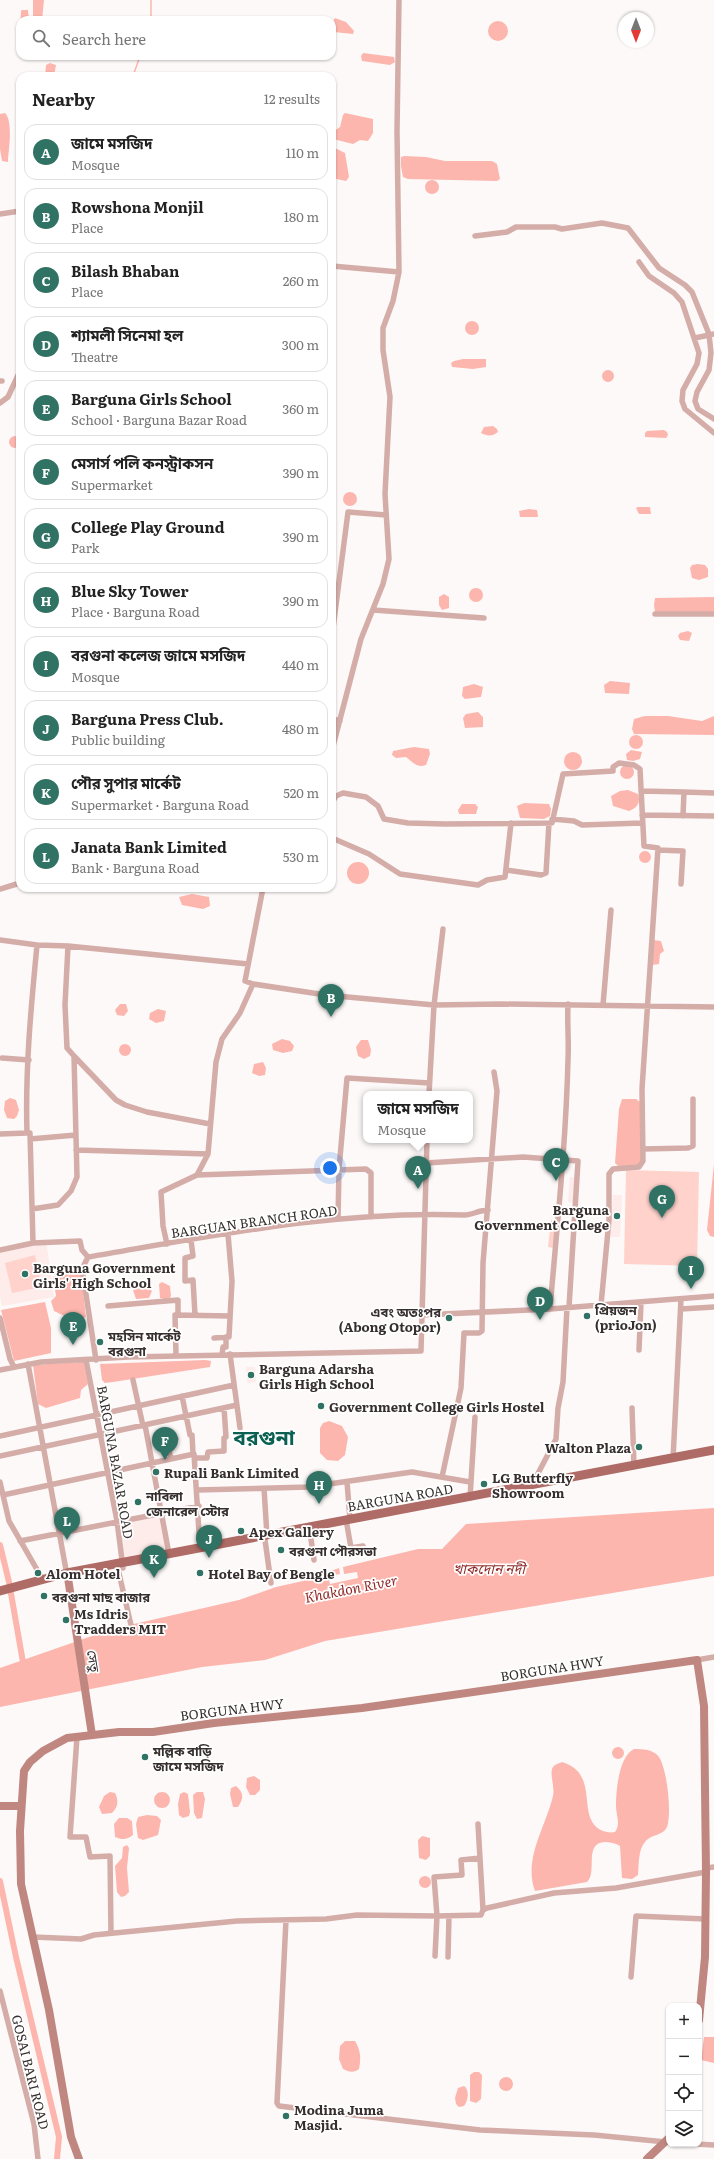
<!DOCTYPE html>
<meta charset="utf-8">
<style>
body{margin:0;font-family:Literata,"Noto Sans Bengali",serif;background:#f2f2f2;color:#222}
.controls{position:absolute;right:12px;bottom:12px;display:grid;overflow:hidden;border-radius:8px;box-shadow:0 1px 3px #0004}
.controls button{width:36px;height:36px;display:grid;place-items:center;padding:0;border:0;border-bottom:1px solid #e0e0e0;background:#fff;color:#222;font:20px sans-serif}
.compass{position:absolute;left:618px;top:12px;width:36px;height:36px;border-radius:50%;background:#fff;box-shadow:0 1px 3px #0004;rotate:180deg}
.you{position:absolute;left:330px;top:1168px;width:14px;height:14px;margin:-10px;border:3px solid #fff;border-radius:50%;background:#1a73e8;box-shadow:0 0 0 6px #1a73e833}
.badge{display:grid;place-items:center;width:26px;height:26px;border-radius:50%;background:#307263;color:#fff;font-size:13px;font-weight:700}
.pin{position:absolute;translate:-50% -33px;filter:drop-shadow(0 1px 2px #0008)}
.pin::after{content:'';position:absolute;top:21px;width:14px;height:12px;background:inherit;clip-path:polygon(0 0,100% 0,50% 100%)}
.popup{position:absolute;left:363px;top:1091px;width:110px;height:52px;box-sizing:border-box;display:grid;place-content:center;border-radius:8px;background:#fff;filter:drop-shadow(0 1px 3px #0005);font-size:13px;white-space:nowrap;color:#767676}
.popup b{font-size:15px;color:#222}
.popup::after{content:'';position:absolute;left:50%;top:100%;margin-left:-8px;border:8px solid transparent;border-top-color:#fff}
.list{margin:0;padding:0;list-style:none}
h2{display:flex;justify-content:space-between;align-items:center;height:52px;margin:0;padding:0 16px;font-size:17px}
h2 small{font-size:13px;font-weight:400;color:#767676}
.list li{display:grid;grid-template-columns:26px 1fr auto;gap:12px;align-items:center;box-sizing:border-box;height:56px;margin:0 8px 8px;padding:0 8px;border:1px solid #e0e0e0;border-radius:12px}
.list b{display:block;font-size:15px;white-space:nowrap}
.list p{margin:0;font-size:13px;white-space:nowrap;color:#767676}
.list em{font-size:13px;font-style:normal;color:#767676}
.icon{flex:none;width:22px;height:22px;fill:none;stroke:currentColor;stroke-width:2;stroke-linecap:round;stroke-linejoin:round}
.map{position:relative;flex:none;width:714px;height:2159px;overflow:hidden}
.search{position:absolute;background:#fff;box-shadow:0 1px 3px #0004;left:16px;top:16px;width:320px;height:44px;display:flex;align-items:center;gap:10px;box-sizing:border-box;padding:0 14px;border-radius:12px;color:#767676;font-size:15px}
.panel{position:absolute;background:#fff;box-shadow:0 1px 3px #0004;left:16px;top:72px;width:320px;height:820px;border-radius:12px}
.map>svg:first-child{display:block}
.built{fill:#fdecea}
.green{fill:#ffd2cc}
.water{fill:#fcb6ae}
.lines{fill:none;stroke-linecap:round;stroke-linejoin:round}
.stream{stroke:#fcb6ae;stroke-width:1.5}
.canal{stroke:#fcb6ae;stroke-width:6}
.street{stroke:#d4ada8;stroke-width:5.5}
.secondary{stroke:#c08781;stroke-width:8}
.primary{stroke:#af6b65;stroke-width:9}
.poi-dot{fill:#307263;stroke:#fff;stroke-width:1.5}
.labels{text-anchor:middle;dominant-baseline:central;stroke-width:3.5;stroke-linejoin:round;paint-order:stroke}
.poi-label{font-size:13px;font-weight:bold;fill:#362f2e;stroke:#fff;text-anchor:start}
.street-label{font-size:13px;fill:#362f2e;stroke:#fff}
.water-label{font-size:14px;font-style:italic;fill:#8f2c2a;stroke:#fff}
.town-label{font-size:21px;font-weight:bold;fill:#0a6151;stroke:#fff}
</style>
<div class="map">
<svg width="714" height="2159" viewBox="0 0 714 2159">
<rect width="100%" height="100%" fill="#fdf9f8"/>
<path class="built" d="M570 1177 578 1178 576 1203 568 1202Z
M613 1195H622L620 1237H611Z
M46 1240 54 1297 2 1306 0 1296V1252Z
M246 1367H255L256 1382 247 1383Z
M160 1513 169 1559 123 1567 118 1522Z"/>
<path class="green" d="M626 1170 699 1172 697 1266 624 1264Z
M551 1220H556L554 1248 548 1247Z
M35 1255 42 1287 12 1293 5 1263Z"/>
<path class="water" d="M33 0H44L42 20H33Z
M22 10H28L29 20H20V33L21 11Z
M335 18 346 22 354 31 353 34 334 32 333 21Z
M488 31a10 10 0 1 1 20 0a10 10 0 1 1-20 0Z
M363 53 394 57 395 62 390 65 362 61 361 56Z
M50 63 56 65 54 76H45L46 65Z
M5 113C13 121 9 148 8 159V162L2 161 0 149V114Z
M345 113 373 119V133L368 141 360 140 353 144 333 139 334 131 340 127 343 115Z
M335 148 345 153 349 177 346 181 332 178V149Z
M404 156 426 157 445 161H492L497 164 500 179 497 181 408 179 403 177 401 166V157Z
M425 187a7 7 0 1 1 14 0a7 7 0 1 1-14 0Z
M465 328a7 7 0 1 1 14 0a7 7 0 1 1-14 0Z
M463 359H486V367L473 369 452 367 451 363 454 361Z
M602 376a6 6 0 1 1 12 0a6 6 0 1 1-12 0Z
M493 426 497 429 498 432C492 437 487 436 481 433L484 427Z
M664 430 667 432 668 435 666 438 645 437V433L647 431Z
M9 442a6 6 0 1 1 12 0a6 6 0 1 1-12 0Z
M343 499a7 7 0 1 1 14 0a7 7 0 1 1-14 0Z
M638 507H650L651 514H639L636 508Z
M529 509 537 510 538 517H520L519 511Z
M698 564 705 565 708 569V577L699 580 692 578 690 568 692 565Z
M469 595a7 7 0 1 1 14 0a7 7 0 1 1-14 0Z
M444 594 449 597V608L442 610 439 605V597Z
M714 597V613L655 612 654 605 655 598Z
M688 631 692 633 689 641 680 640 678 636 680 633Z
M610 681 630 683 629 694 605 693 604 685Z
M474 684 483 687 481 697 465 699 462 696 463 687Z
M478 712 483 717V727L465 728 463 718 466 714Z
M645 716H668L702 721 714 716V735L634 734 632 729 634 719Z
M629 742a7 7 0 1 1 14 0a7 7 0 1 1-14 0Z
M414 747 429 749 430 754 426 765C416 768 414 763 406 757L396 758 392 755 393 751Z
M631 750 642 752 640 759 633 761 627 760 626 754Z
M564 761a9 9 0 1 1 18 0a9 9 0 1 1-18 0Z
M620 772a7 7 0 1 1 14 0a7 7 0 1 1-14 0Z
M628 790 638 794C641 803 637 808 629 811L613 806 611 796 620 791Z
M524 803 549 804 551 809 550 816 544 819 520 818 517 806Z
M462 804H475L478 807 476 814H459L458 810Z
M639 857a6 6 0 1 1 12 0a6 6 0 1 1-12 0Z
M347 873a11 11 0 1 1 22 0a11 11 0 1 1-22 0Z
M188 888H215L213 892 191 891Z
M192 894 209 897 210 906 203 909 182 905 179 897Z
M653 940 661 941 664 951 660 954 659 964 652 965Z
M120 1004H126L128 1011 124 1016 117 1015 115 1010Z
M158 1009 166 1011 164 1021 156 1023 149 1019 150 1013Z
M282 1039 290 1041 294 1046 292 1051 283 1053 273 1050 272 1044Z
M361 1040H368L371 1050 370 1056 364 1059 358 1056 356 1047Z
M119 1050a6 6 0 1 1 12 0a6 6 0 1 1-12 0Z
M263 1062 266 1068 265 1075 259 1076 252 1073 254 1064Z
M10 1098 16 1100 19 1110 17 1116 14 1119 7 1118 4 1110 5 1101Z
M622 1099H636L640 1102 642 1162 639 1165 619 1167 615 1163 619 1109Z
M714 1164V1237L710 1236 707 1230Z
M63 1272H79L81 1274 86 1317 75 1321 54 1311 51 1301 56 1296 53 1277Z
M162 1282 170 1286 171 1296 169 1300 160 1298 159 1284Z
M146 1287 152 1291 149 1298 136 1299 133 1290 136 1288Z
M45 1302 51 1328V1353L14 1361 1 1310Z
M205 1360 211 1361 210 1367 113 1382 105 1383 102 1380 100 1364Z
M82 1362 84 1363 88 1384 81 1390 80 1398 46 1408 38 1404 33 1365Z
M329 1421 342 1426 348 1437 345 1455 338 1461 327 1460 320 1453V1428L323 1423Z
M714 1508V1576L325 1641 265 1660 202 1667 0 1707V1668L112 1629 239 1600 276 1587 303 1581 339 1568 340 1574 328 1576 330 1584 358 1578 357 1572 344 1574 343 1567 418 1549H442L466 1524Z
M612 1753a6 6 0 1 1 12 0a6 6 0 1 1-12 0Z
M634 1749C643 1749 653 1749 659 1757 667 1769 672 1813 667 1827 663 1836 651 1834 645 1842 638 1850 639 1864 638 1875L632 1879 622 1878 620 1846C615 1843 610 1842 605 1842 583 1843 598 1872 587 1882L535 1891C523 1859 546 1826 553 1796 555 1788 550 1775 552 1769 554 1764 558 1764 562 1762 602 1774 574 1819 603 1831 607 1832 610 1833 615 1832 621 1824 616 1815 616 1806 616 1790 619 1756 634 1749Z
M254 1776 260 1780V1790L255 1795H250L246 1787 247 1778Z
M236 1786C244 1793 244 1798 238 1807H233L230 1794 231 1788Z
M154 1800a8 8 0 1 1 16 0a8 8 0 1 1-16 0Z
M110 1792 115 1793C119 1801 118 1807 112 1813L102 1814 99 1807 104 1796Z
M184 1792 188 1794 190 1812 189 1816 183 1818 179 1815 178 1804 180 1794Z
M197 1792H203L205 1799 202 1818 197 1819 194 1813 193 1795Z
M147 1815 157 1816 161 1820 158 1835 143 1840 138 1838 136 1824 138 1817Z
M119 1818H127L132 1821 133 1835C127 1840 122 1840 115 1837L114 1824Z
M422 1836 430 1838V1856L426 1860 419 1858 418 1840Z
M127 1845 129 1848 127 1868 129 1892 125 1896 121 1897 117 1892 115 1866 122 1858 123 1847Z
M419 1882a6 6 0 1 1 12 0a6 6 0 1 1-12 0Z
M704 2037H714V2063L701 2060Z
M345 2041H355C361 2051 361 2058 359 2069 354 2073 349 2072 343 2069L339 2059 340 2046Z
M474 2072H479L482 2075 481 2099 476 2103 470 2101V2075Z
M499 2084a7 7 0 1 1 14 0a7 7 0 1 1-14 0Z
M464 2086C470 2090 468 2101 464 2106L459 2107 456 2104 455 2098 458 2088Z"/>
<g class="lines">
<path class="stream" d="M151 20V0
M133 76 140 56"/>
<path class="canal" d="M0 1545 9 1582 24 1668
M0 1881 16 1957 59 2137 57 2159"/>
<path class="street" d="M0 214 20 211
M475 236 507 232 516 227H555L562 229 602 223 628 228 659 268 685 285 692 292 709 334 711 353 709 370 697 392 695 401 698 409 714 419
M639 262 649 276 674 293 682 302 699 353 697 364 683 390 682 401 685 409 714 433
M332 266 399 272
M695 338 714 334
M0 381H2
M0 403 8 397 20 371
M373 610 484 618
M655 614H714
M332 636 348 512 386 515
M332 719 340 721
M332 750 361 639 383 584 389 559 385 494 390 397 383 350V328L393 301 399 272 397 131 399 0
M641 791 684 792 683 816
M684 792 714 793
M332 803 336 796 343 793 366 797 378 806 384 819 408 823 445 824 552 823 563 774 613 771V767L619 763 634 765 640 769 644 846 658 848 642 1089 643 1161 639 1167 613 1169 609 1174V1220L601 1305
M642 815 714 816
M552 819 574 821 582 825 642 823
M332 838 369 854 400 874 478 885 487 880 505 877 511 823
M658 850 683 851 681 884
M506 870 541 875 546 873 549 823
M263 888 245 981 253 984 326 995 434 1005 501 1004 714 1007
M0 889 20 883
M0 940 37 945 68 946 248 964
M603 1005 611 910
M74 1056 116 1100 125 1105 147 1112 210 1124
M2 1058 29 1060
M429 1094 434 1005 443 929
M27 1133H30L33 1243
M0 1134 27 1133C25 1071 31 1007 37 945
M30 1139 76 1135
M643 1149 688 1148 693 1146V1099
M76 1150 208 1154
M426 1163 523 1157 578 1161 569 1307
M197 1175 366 1169 371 1173V1217
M32 1209 58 1205 71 1191 77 1177 74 1056 67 1048 65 1005 68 946
M338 1219 339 1169 347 1078 429 1083
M191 1240 193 1256 185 1258V1281L193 1280 195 1315
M167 1244 163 1226 161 1192 197 1175 208 1154 216 1062 222 1039 240 1013 253 984
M0 1250 33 1243 80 1241 82 1250 88 1257
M88 1257C212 1236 338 1210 465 1215 472 1215 479 1210 488 1210
M88 1257 84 1265 83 1275 96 1360
M108 1306 178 1300V1315
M550 1309C557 1226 566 1143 568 1059 569 1041 567 1023 568 1004
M681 1309 714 1307
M422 1315 550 1309 714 1296
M0 1318 10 1359 14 1367
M625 1327H640
M214 1338 229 1337 232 1281 228 1234
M639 1350 641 1303
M230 1354 240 1428
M176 1355 175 1315 230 1316
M222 1355 223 1347H226V1337
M86 1360 117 1521 123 1568
M28 1364 67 1575
M0 1370 41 1362 128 1357 421 1351 427 1140
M133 1380 143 1426
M182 1396 190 1435H192L193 1454
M632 1408 634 1466
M145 1425 169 1554
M0 1436 234 1385
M0 1456 237 1405
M171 1458 166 1441 176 1439
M195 1458H207L208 1452 224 1451V1438L226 1437 224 1408
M673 1459 681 1299
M442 1477 461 1388 464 1333H479L482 1331 483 1263 497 1091 494 1072
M0 1482 9 1521 43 1580
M347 1482 350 1519
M532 1485 556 1439 558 1408 563 1382 567 1308
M264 1488 267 1536
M197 1490 308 1487 412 1472 470 1482
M3 1495 194 1454 200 1548
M470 1498 475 1417
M347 1525 351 1548 363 1546
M310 1532 314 1560
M265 1540 271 1583
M20 1541 199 1506
M118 1569 131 1625
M697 1660 714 1657
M77 1737 70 1837H86L90 1857 110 1856 111 1933
M478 1824 483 1910
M706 1868 714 1867
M286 1920 277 2103 279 2106 480 2130 594 2135 666 2142
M33 1937 81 1939 94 1935 237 1921 326 1919 357 1915 437 1916 481 1915 483 1910 487 1908 554 1893 616 1888 706 1872
M435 1956 437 1916 434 1877 462 1875 461 1860 480 1858
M448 1957 449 1916
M631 1977 636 1916 705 1919
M0 1991 34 2124 38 2159
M695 2144 714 2145"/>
<path class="secondary" d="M68 1578 92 1735
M0 1806H21
M79 2159 71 2137 49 2010 21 1884 20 1831 24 1771 30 1762 43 1751 67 1738 119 1732H153L214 1723 362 1708 697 1660 704 1706 706 1872 705 1957 699 2020
M647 2159 669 2138"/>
<path class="primary" d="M0 1591 67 1573 714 1450"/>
</g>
<g class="poi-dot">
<circle cx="617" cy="1216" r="4"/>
<circle cx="25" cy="1274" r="4"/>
<circle cx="587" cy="1316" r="4"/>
<circle cx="449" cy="1318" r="4"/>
<circle cx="100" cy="1342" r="4"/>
<circle cx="251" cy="1375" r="4"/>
<circle cx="321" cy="1406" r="4"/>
<circle cx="639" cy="1447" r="4"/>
<circle cx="156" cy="1472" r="4"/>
<circle cx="484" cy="1484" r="4"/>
<circle cx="138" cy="1502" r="4"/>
<circle cx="241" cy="1531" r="4"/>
<circle cx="281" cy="1550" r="4"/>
<circle cx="38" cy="1573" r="4"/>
<circle cx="200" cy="1573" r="4"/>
<circle cx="44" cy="1596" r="4"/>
<circle cx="66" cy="1620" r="4"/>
<circle cx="145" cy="1757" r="4"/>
<circle cx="286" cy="2116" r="4"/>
</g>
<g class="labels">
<g class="poi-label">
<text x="609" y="1209" text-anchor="end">Barguna<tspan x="609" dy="15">Government College</tspan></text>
<text x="33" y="1267">Barguna Government<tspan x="33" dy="15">Girls' High School</tspan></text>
<text x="595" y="1309">প্রিয়জন<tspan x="595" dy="15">(prioJon)</tspan></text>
<text x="441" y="1311" text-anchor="end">এবং অতঃপর<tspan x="441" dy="15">(Abong Otopor)</tspan></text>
<text x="108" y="1335">মহসিন মার্কেট<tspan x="108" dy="15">বরগুনা</tspan></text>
<text x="259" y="1368">Barguna Adarsha<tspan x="259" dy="15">Girls High School</tspan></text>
<text x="329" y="1406">Government College Girls Hostel</text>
<text x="631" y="1447" text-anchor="end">Walton Plaza</text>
<text x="164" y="1472">Rupali Bank Limited</text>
<text x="492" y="1477">LG Butterfly<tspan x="492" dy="15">Showroom</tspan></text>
<text x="146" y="1495">নাবিলা<tspan x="146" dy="15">জেনারেল স্টোর</tspan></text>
<text x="249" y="1531">Apex Gallery</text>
<text x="289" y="1550">বরগুনা পৌরসভা</text>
<text x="46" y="1573">Alom Hotel</text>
<text x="208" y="1573">Hotel Bay of Bengle</text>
<text x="52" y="1596">বরগুনা মাছ বাজার</text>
<text x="74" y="1613">Ms Idris<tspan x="74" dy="15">Tradders MIT</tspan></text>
<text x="153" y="1750">মল্লিক বাড়ি<tspan x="153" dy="15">জামে মসজিদ</tspan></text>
<text x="294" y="2109">Modina Juma<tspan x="294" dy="15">Masjid.</tspan></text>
</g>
<g class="street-label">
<text transform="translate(254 1221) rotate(-8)">BARGUAN BRANCH ROAD</text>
<text transform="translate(116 1462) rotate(80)">BARGUNA BAZAR ROAD</text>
<text transform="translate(400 1497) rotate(-10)">BARGUNA ROAD</text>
<text transform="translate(94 1661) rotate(81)">সেতু</text>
<text transform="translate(552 1668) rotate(-9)">BORGUNA HWY</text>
<text transform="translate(232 1709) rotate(-7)">BORGUNA HWY</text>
<text transform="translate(31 2072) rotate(76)">GOSAI BARI ROAD</text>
</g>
<g class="water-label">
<text x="489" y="1568">খাকদোন নদী</text>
<text transform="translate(351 1588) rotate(-11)">Khakdon River</text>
</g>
<g class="town-label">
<text x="264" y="1435">বরগুনা</text>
</g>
</g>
</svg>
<div class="controls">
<button>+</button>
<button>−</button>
<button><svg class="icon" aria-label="locate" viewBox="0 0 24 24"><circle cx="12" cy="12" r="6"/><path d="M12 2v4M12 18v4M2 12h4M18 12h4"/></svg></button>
<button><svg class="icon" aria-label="layers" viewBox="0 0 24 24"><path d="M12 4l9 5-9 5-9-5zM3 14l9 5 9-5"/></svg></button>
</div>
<svg class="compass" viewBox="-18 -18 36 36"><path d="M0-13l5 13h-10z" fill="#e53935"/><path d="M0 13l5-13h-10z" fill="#767676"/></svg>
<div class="you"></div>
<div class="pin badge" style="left:418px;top:1189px">A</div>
<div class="popup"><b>জামে মসজিদ</b>Mosque</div>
<div class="pin badge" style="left:331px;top:1017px">B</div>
<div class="pin badge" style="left:556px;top:1181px">C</div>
<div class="pin badge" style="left:540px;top:1320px">D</div>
<div class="pin badge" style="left:73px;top:1345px">E</div>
<div class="pin badge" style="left:165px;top:1460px">F</div>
<div class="pin badge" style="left:662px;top:1218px">G</div>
<div class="pin badge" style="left:319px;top:1504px">H</div>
<div class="pin badge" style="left:691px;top:1289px">I</div>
<div class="pin badge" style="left:209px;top:1558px">J</div>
<div class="pin badge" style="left:154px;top:1578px">K</div>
<div class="pin badge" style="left:67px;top:1540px">L</div>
<div class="search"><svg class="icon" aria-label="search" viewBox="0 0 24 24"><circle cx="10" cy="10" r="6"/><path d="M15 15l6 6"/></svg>Search here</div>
<section class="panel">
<h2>Nearby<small>12 results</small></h2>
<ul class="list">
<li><span class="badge">A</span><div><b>জামে মসজিদ</b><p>Mosque</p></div><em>110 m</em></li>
<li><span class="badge">B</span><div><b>Rowshona Monjil</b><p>Place</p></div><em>180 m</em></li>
<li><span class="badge">C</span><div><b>Bilash Bhaban</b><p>Place</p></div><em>260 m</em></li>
<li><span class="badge">D</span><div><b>শ্যামলী সিনেমা হল</b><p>Theatre</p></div><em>300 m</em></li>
<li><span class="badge">E</span><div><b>Barguna Girls School</b><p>School · Barguna Bazar Road</p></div><em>360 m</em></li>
<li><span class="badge">F</span><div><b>মেসার্স পলি কনস্ট্রাকসন</b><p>Supermarket</p></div><em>390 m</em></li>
<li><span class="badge">G</span><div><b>College Play Ground</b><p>Park</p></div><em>390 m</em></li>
<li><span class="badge">H</span><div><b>Blue Sky Tower</b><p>Place · Barguna Road</p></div><em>390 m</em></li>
<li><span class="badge">I</span><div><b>বরগুনা কলেজ জামে মসজিদ</b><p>Mosque</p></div><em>440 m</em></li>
<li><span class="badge">J</span><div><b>Barguna Press Club.</b><p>Public building</p></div><em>480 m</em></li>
<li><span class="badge">K</span><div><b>পৌর সুপার মার্কেট</b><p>Supermarket · Barguna Road</p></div><em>520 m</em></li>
<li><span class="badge">L</span><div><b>Janata Bank Limited</b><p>Bank · Barguna Road</p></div><em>530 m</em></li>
</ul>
</section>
</div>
